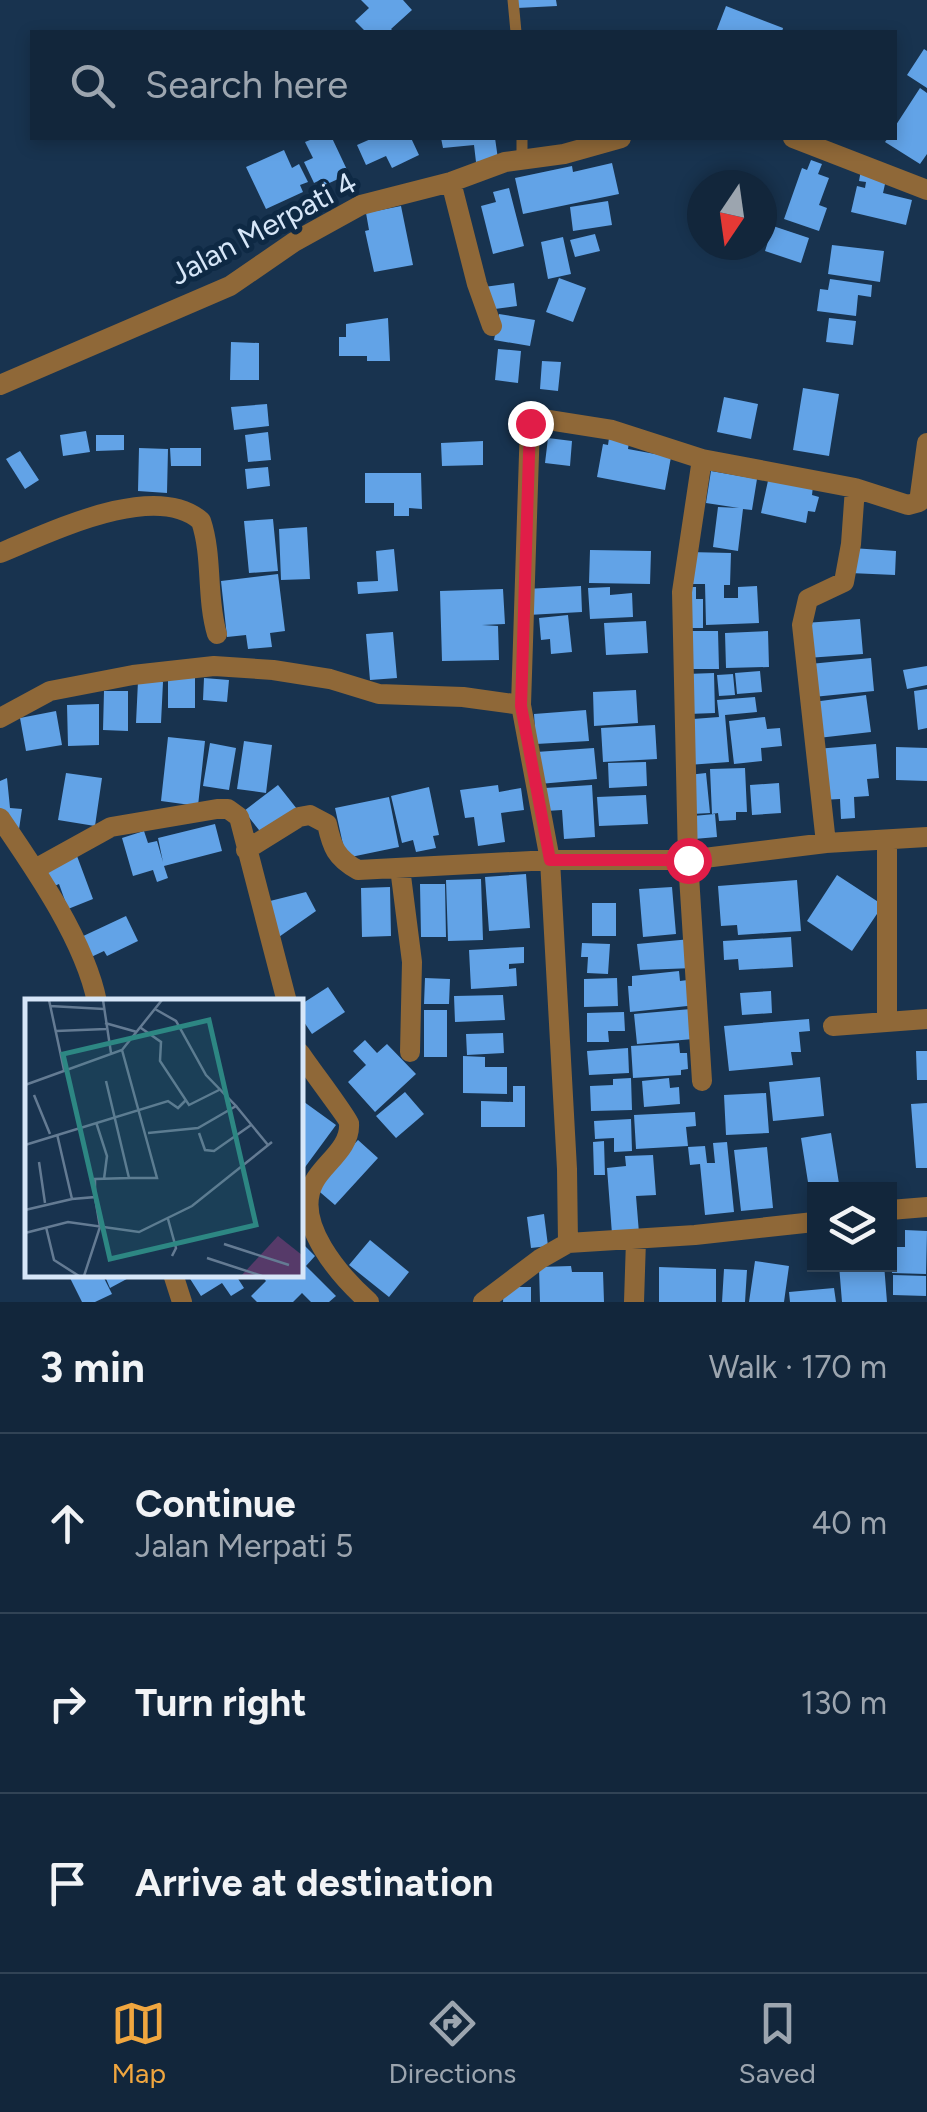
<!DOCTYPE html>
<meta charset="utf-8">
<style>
body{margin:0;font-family:Figtree,sans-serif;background:#1f3246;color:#f1f3f6}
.controls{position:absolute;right:30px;bottom:30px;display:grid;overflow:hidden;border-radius:0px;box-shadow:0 5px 15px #0003}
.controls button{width:90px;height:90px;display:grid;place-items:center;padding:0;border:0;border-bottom:2px solid #314355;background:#12263b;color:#f1f3f6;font:50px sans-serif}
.compass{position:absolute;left:687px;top:170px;width:90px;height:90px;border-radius:50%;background:#12263b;box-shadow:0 5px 15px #0003;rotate:193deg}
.stop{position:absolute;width:30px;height:30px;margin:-22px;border:8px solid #e11d48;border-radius:50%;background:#fff}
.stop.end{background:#e11d48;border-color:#fff;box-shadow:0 2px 10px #0008}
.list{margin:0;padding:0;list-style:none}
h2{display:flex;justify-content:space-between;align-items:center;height:130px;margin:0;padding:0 40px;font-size:42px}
h2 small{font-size:32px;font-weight:400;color:#9ca5af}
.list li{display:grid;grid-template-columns:65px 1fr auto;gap:30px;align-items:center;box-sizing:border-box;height:180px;padding:0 40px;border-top:2px solid #314355}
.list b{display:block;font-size:38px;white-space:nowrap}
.list p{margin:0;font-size:32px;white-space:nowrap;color:#9ca5af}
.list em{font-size:32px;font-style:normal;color:#9ca5af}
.icon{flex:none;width:55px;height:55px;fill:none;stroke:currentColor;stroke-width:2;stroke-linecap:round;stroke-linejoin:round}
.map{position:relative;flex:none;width:927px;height:1302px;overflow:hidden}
.search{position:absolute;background:#12263b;box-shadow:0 5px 15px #0003;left:30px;right:30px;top:30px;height:110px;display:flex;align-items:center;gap:25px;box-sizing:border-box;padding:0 35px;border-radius:0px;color:#9ca5af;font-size:38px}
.sheet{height:670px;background:#12263b}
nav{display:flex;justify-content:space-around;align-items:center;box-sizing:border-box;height:140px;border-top:2px solid #314355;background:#12263b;font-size:28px;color:#9ca5af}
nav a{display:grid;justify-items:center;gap:5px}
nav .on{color:#f0a63f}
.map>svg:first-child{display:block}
.building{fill:#62a3e7}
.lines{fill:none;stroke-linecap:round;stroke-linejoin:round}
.service{stroke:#8f6838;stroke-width:11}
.minor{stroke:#8f6838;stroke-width:20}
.route{stroke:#e11d48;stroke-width:12}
.labels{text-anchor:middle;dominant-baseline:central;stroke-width:10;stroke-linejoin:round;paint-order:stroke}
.street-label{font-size:30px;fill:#d6e6f8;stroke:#0e2944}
.inset-road{fill:none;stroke:#647b93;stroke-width:2.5}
.view{fill:#2d8783;fill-opacity:0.15;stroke:#2d8783;stroke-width:5}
.inset-edge{fill:none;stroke:#d6e6f8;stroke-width:5}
</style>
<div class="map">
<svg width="927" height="1302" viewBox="0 0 927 1302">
<rect width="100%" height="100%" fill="#18334f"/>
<path class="building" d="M361 0H403L412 10 391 29 394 32H366L355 21 369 8Z
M517 0H556L557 6 517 8Z
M726 6 783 28 782 32H716Z
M924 49 927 51V88L907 75Z
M920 88 927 93V154L920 164 885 142 888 138H894V128Z
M315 138H332L349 174 325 185 322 179 314 183 304 162 313 158 305 142Z
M373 138H411L419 155 392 168 386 156 366 165 357 145Z
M441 138H495L498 159 476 162 474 145 443 148Z
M284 150 292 168 299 164 308 182 300 185 303 192 266 209 246 167Z
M811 160 822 164 818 174 829 178 819 205 827 208 819 231 784 219 802 168 807 170Z
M612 163 619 194 523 214 515 178 572 166 573 172Z
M861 170 885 184 883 193 912 200 906 225 851 212 857 186 865 188 866 182 859 181Z
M509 188 524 246 493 254 481 206 496 202 493 192Z
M608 201 612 225 573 231 570 207Z
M401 206 413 265 374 272 365 231 369 230 366 213Z
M773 226 809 238 801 263 765 251Z
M595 234 600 251 575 257 570 240Z
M563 237 571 274 548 279 541 242Z
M832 245 884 251 880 282 828 274Z
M559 278 586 288 573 322 546 312Z
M830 279 872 285 871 297 858 295 856 316 817 311 820 289 828 290Z
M514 283 517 306 487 310 484 287Z
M499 314 535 320 530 346 494 340Z
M388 318 390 361H367V356H339V337H346V324Z
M829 318 856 321 853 345 826 342Z
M231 342 259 343V380H230Z
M498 349 521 351 518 383 495 380Z
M542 361 561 362 558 391 540 389Z
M803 388 839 394 829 456 793 450Z
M724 397 758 404 751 439 717 432Z
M267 404 269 426 234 430 231 407Z
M86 431 90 452 63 456 60 435Z
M268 432 271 460 248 462 245 435Z
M96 435H124V450L96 451Z
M548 438 572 441 570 466 545 463Z
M609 438 629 442 628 449 671 457 665 490 597 477 603 444 608 445Z
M483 441V465L442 466 441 443Z
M139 448 168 449 167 493 138 491Z
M170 448H201V466H171Z
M20 451 39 480 25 489 6 459Z
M268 467 270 486 247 489 245 469Z
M711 471 757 479 752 510 743 509 738 551 713 547 718 507 739 508 706 503Z
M365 473H421L422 509 409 508V516H394V503H365Z
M769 476 813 486 812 495 819 497 815 512 808 511 806 523 761 513Z
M273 519 278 571 249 573 244 521Z
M307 527 310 579 281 580 279 529Z
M852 548 896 551 895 575 850 573Z
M394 549 398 591 358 594 357 582 378 581 376 551Z
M590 550 651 551 650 584 589 583Z
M689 552 731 553 730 585H724V598H738V587L757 586 759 623 706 625 705 584H688Z
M278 574 285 631 270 633 272 647 248 649 246 635 227 637 221 581Z
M581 586 582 612 528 615 526 589Z
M610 587V595L632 593 633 617 590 619 588 588Z
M684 587H696V599H703V628H684Z
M503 589 505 624 482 625 498 626 499 660 442 661 440 591Z
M568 615 572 652 551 654 550 639 541 640 539 618Z
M860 619 863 654 807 658 805 623Z
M646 621 648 653 606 655 604 623Z
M685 631H718L719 669H686Z
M768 631 769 667 726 668 725 633Z
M393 632 397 678 370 680 366 634Z
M871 658 874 691 813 697 810 664Z
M927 666V685L907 689 903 670Z
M760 671 762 692 737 694 735 673Z
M714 673 715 713 688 714 686 674Z
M733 674 735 695 719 696 717 675Z
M168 677H195V708H168Z
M204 678 229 680 227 702 203 700Z
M138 681 163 682 161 723H136Z
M927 689V728L918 730 914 691Z
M636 690 638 723 594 726 593 692Z
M104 691H128V731L103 730Z
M866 695 871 732 818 738 813 702Z
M755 697 757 712 725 715 729 762 688 765 693 719 719 717 717 700Z
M99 704V745L68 746 67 705Z
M586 710 589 741 536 744 534 714Z
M56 711 62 745 26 751 20 718Z
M765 717 767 729 780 728 782 746 761 748 762 761 734 764 729 721Z
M655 725 657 759 603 762 601 728Z
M168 737 205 741 198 806 161 801Z
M244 741 272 745 266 793 237 789Z
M210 743 236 748 229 790 203 786Z
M876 744 879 778 867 779 869 796 854 797 855 818 841 819 840 799 821 800 816 749Z
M896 747 927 748V781L896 780Z
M594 748 597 779 539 784 536 752Z
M646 762 647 786 609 788 608 763Z
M745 768 747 812H736V820L719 821 718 813 712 814 710 769Z
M66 773 102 778 95 826 58 820Z
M706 773 710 813 692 814 688 775Z
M7 778 10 808 22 809 18 836 13 834 0 808V781Z
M779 783 781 813 752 815 750 785Z
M278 785 297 809 263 835 244 811Z
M498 785 499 792 521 788 524 810 501 813 505 842 478 846 474 817 465 818 460 790Z
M592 785 595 837 564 839 562 810 546 811 545 788Z
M429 787 439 835 433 836 436 848 416 852 413 840 402 843 391 796Z
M646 795 648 824 599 826 597 797Z
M389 797 399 847 346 858 335 808Z
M715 814 717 837 694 839 693 816Z
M215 824 222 851 164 866 168 878 157 882 153 870 133 876 122 838 144 831 148 843 157 841 163 862 158 838Z
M77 856 93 899 68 909 59 884 52 887 45 869Z
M526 874 530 928 489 931 485 877Z
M837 875 883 905 852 951 807 921Z
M481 879 483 940 448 941 446 880Z
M797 880 801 931 738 935 737 925 721 926 718 886Z
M420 884H445L446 937H421Z
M390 887 391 936 362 937 361 888Z
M672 887 676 934 643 937 639 889Z
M306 892 316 911 276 939 270 901Z
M592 903H616V936H592Z
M126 916 138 941 107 956 104 951 89 958 79 938Z
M791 937 793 967 739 970 738 959 724 960 723 941Z
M691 939 694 968 640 970 637 944Z
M582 943 610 944 608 974 587 973 588 957H581Z
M524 947V963L509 964V969L516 968 517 986 471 989 469 950Z
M679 971 680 981 695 979 697 1005 630 1012 628 986H632V976Z
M425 978 450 979 449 1004H424Z
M617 978 618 1006 584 1007V979Z
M328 987 345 1012 312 1034 300 1016V1005Z
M771 991 772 1013 742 1015 740 993Z
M503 995 505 1020 455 1022 454 996Z
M691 1009 693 1039 637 1044 634 1014Z
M424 1010H447V1057H424Z
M624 1012 625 1031H608L609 1042H587V1013Z
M809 1019 810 1031 799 1032 801 1052H791L793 1065 729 1071 724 1026Z
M503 1033 504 1053 467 1055 466 1034Z
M365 1040 377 1053 387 1044 416 1074 375 1112 348 1082 366 1065 353 1051Z
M679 1043 680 1053H687L688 1069 681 1070V1075L633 1078 631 1046Z
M628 1048 629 1073 589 1075 587 1051Z
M916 1051H927V1080H917Z
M463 1056 485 1057V1067H507V1094L463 1093Z
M820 1077 824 1116 773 1121 769 1082Z
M631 1078 632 1110 591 1111 590 1086 613 1085V1079Z
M669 1078 670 1088 679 1087 680 1104 644 1107 642 1081Z
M513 1086H525V1127H481V1101L513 1102Z
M405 1092 424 1114 396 1138 376 1116Z
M766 1093 769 1133 726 1135 724 1095Z
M300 1099 336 1125 300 1174Z
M927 1103V1168H916L911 1104Z
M695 1112 696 1126 686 1127 688 1146 636 1149 634 1115Z
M631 1119 632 1151 614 1152V1138L595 1139 594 1121Z
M831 1133 840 1190H814V1200L811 1201 801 1138Z
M358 1140 378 1158 335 1205 314 1187Z
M604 1141 605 1175H594L593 1142Z
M727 1142 734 1212 705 1215 700 1164 690 1165 688 1147 705 1146 707 1163H715L713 1143Z
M767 1147 773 1208 741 1211 734 1150Z
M653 1155 656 1195 636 1196 639 1233 612 1234 607 1168 626 1166 625 1156Z
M544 1214 548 1246 531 1248 527 1217Z
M905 1230 927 1231 926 1274 892 1273 893 1247H905Z
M370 1240 409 1272 389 1297 349 1265Z
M300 1241 315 1256 306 1266 336 1296 329 1302H311L302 1293 293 1302H257L251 1296 266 1281 260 1274H300Z
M755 1261 789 1266 784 1302H749Z
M884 1264 887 1302H842L839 1265Z
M571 1266 572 1272H603L604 1302H540L539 1267Z
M659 1267 716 1269V1302H659Z
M724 1269 747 1270 745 1302H722Z
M68 1274H102L112 1294 95 1302H82Z
M104 1274H136L110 1288Z
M187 1274H235L244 1288 231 1296 222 1283 201 1296Z
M893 1275 926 1276V1296L893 1295Z
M504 1287H531V1302H503Z
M834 1288 836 1302H790L789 1292Z"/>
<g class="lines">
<path class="service" d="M513 0 516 32
M522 159V138"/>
<path class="minor" d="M793 138 927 190
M451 182 477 284 492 326
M0 385 230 286 294 242 361 205 451 182 505 162 564 154 621 138
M0 553C49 533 155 480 201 521 213 557 206 597 217 634
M0 718 50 691 133 675 214 666 273 670 330 679 379 694 463 697 521 705
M0 818C35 869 85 941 97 1002
M826 843 802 625 808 599 844 582 851 544 855 488
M246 850 299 817 310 815 327 824C332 847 336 858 358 870L550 860H688L826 843 927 837
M400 868 412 962 410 1052
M35 869 111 827 217 809H228L239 817 287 1002
M887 1021V840
M833 1026 927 1019
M300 1053C307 1064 348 1118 349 1123 351 1148 324 1163 314 1182 292 1223 341 1277 369 1302
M702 1081 688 860 682 592 702 459 855 488 908 505 919 502 927 443
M890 1210 927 1207
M568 1243 567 1169 550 860 521 705 530 423 536 418 612 430 702 459
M173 1274 182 1302
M483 1302 540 1259 568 1243 695 1235 814 1222
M634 1302 636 1240"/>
</g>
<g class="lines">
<path class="route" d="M530 423 521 706 550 860H688"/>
</g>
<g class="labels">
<g class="street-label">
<text transform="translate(263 228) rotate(-28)">Jalan Merpati 4</text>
</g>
</g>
<g transform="translate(25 999)">
<rect width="278" height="278" fill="#18334f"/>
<path d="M253 237 277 256V277H216Z" fill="#563a69"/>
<path class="inset-road" d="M24 1 39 71M78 1 86 54M25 7 79 10M80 24 112 33M116 29 136 43 135 62 164 106 194 91M31 32 81 30M97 51 132 179H104M0 86 97 51 137 1M9 96 25 135M211 107 243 146M71 123 82 157 79 180M123 134 173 129 211 107 181 76 151 22 130 10M174 134 180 151 189 152 226 126M0 146 143 102 153 109 161 101M14 163 20 204M47 200 70 198V180L104 179 81 82M0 211 47 200 32 135M143 220 151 249 147 257M21 228 29 261 54 277M0 234 43 223 114 233 167 207 247 143M199 245 264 266M182 259 237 277M59 277 75 228 70 198"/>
<path class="view" d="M184 21 231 226 85 260 38 55Z"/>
<rect width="278" height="278" class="inset-edge"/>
</g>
</svg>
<div class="controls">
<button><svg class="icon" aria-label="layers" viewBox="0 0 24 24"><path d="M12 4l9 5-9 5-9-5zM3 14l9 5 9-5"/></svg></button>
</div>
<svg class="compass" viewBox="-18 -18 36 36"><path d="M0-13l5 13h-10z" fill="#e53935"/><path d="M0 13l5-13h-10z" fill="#9ca5af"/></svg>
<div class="stop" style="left:688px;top:860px"></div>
<div class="stop end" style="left:530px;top:423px"></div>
<div class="search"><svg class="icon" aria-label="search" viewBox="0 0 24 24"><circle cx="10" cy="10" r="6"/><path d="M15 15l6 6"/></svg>Search here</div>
</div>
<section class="sheet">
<h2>3 min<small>Walk · 170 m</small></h2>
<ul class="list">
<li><svg class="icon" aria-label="ahead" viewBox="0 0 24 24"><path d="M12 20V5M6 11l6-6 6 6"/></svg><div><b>Continue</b><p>Jalan Merpati 5</p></div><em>40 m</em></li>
<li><svg class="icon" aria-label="right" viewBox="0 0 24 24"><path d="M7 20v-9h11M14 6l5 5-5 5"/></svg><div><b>Turn right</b></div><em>130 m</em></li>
<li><svg class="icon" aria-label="arrive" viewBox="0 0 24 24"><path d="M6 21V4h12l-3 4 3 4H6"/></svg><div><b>Arrive at destination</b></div></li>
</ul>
</section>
<nav>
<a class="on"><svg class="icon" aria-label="map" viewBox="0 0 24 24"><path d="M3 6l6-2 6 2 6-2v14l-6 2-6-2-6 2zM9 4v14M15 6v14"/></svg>Map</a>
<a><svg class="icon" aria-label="directions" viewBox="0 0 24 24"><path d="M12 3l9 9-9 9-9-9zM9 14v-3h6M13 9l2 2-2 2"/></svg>Directions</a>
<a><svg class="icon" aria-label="saved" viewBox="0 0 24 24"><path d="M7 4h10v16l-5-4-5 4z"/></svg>Saved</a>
</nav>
